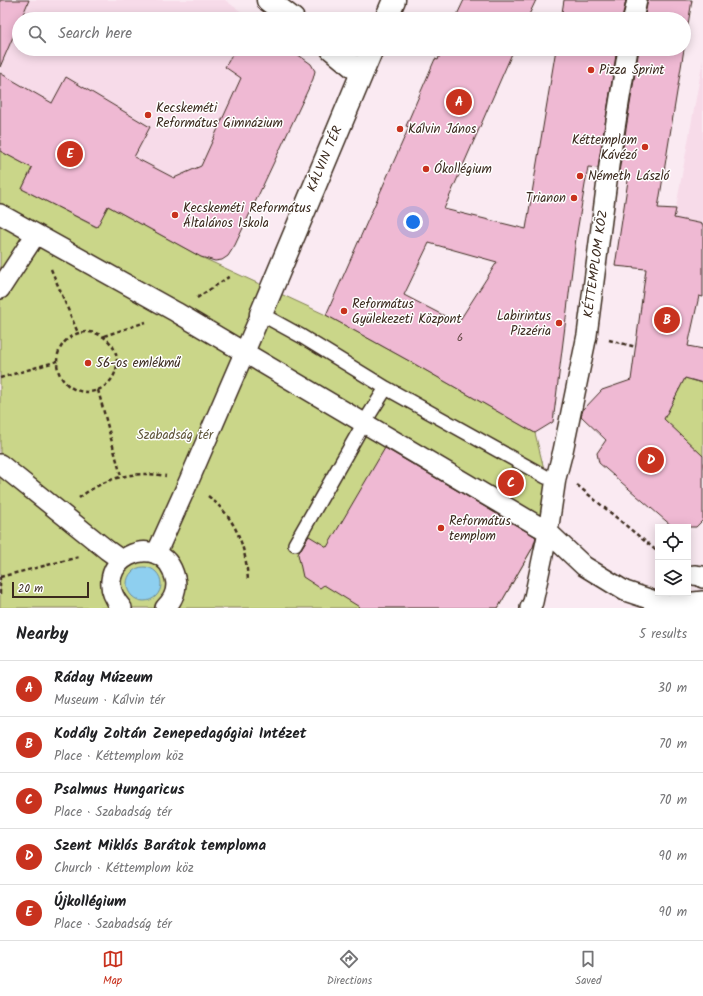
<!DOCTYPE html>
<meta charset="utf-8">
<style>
body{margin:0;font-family:Kalam,sans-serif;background:#f6f6f6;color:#202124}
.controls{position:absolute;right:12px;bottom:12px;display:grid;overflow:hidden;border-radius:0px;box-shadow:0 2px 10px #0003}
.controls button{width:36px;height:36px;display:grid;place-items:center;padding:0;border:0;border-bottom:1px solid #e0e0e0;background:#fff;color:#202124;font:20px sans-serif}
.scale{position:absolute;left:12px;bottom:10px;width:77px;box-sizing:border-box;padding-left:4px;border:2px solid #3b2a1e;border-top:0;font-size:11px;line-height:14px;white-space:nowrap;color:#3b2a1e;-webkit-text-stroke:3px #fff;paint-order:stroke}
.you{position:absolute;left:413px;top:222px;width:14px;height:14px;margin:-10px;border:3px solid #fff;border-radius:50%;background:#1a73e8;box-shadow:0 0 0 6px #1a73e833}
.badge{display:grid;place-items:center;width:26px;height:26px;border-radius:50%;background:#c8321e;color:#fff;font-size:13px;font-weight:700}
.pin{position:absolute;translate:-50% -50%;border:2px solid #fff;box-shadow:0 1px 4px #0006}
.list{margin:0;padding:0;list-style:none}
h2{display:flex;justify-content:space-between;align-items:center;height:52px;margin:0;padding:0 16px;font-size:17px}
h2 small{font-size:13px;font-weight:400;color:#757577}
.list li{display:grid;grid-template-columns:26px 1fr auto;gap:12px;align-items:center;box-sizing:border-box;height:56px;padding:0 16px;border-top:1px solid #e0e0e0}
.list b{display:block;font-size:15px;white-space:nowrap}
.list p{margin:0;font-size:13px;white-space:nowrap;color:#757577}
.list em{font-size:13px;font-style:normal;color:#757577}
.icon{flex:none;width:22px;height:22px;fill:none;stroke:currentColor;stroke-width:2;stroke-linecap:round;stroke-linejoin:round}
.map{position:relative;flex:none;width:703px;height:608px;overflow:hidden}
.search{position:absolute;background:#fff;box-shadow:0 2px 10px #0003;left:12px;right:12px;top:12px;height:44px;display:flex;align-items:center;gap:10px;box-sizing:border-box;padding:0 14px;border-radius:22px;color:#757577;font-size:15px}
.sheet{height:332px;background:#fff}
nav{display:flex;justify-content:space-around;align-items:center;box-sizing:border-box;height:56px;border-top:1px solid #e0e0e0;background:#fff;font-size:11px;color:#757577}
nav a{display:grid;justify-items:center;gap:2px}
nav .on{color:#c8321e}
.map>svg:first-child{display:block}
.built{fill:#f7dbe9}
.green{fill:#cad689;stroke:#828054}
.water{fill:#8ecfef;stroke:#6d8d9b}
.building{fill:#efb9d3;stroke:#3b2a1e;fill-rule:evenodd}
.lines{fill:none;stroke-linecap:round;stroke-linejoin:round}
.service-casing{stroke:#3b2a1e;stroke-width:16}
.pedestrian-casing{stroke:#3b2a1e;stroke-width:22}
.minor-casing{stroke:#3b2a1e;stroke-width:25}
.path{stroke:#3b2a1e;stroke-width:2.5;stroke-dasharray:4 3;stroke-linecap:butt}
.service{stroke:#fff;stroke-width:13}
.pedestrian{stroke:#fff;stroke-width:19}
.minor{stroke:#fff;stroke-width:22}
.poi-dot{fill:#c8321e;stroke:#fff;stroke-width:1.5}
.labels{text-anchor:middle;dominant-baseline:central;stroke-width:3;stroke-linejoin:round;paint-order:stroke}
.number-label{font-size:11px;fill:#684e4b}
.poi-label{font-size:13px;fill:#3b2a1e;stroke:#fff;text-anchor:start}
.street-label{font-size:13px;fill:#3b2a1e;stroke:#fff}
.park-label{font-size:13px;fill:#5f5539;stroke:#fff}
</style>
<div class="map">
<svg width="703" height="608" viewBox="0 0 703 608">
<rect width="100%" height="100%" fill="#faeaf2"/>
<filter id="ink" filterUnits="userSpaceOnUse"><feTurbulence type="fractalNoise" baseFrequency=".025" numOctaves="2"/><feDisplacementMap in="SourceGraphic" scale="8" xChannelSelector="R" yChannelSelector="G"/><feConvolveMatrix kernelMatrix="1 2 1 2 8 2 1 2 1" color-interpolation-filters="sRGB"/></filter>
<g filter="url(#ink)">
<path class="built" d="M0 0H225L251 19H19V49H292L311 64 314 67V75L235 245 228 256 222 260 215 261 201 257 108 207 97 227 22 189 32 168 0 151Z
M703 60V224L674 218Z"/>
<path class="green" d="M0 151 32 168 22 189 96 227 108 206 201 257 326 315 411 362 535 433 546 477 539 537 498 608H0Z
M685 378 703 383V456L664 419Z"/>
<path class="water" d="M127 584a17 17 0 1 1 34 0a17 17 0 1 1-34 0Z"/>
<path class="building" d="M0 0H29L21 19H19V23L0 67Z
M464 0H536L527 19H455Z
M564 0H626L622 19H561Z
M648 0H692L684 49V19H644Z
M236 49H290L311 64 315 71 313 79 235 245 228 256 222 260 215 261 201 257 108 206 97 227 22 189 32 168 0 151V73L52 103 66 77 150 127 134 157 174 178 201 166 241 78 225 67Z
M442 49H514L444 209 526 229 556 49H617L598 168 588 167 576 238 553 422 535 433 411 362 326 315 409 127 406 126 435 59 438 60ZM429 243 497 262 458 323 404 295Z
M639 49H684L658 208 676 209 674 218 703 224V297L699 296 688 346 703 349V383L685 378 664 419 703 456V520L696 527H673L599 463 597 453 606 440 581 416 583 410 602 390 631 380 646 269 615 266 629 174 619 172Z
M385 448 536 537 533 547 498 608H361L324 585 320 588 303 577 298 554 309 536 327 547Z"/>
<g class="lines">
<defs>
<path id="service" d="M261 314 301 336 386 388 546 477
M295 544 364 423 386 388"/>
<path id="pedestrian" d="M633 19 637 0
M0 214 176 312 540 527 548 532 584 566 625 591 667 605 703 601
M0 289 36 234
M0 464 107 550 121 560
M156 554 188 483 261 314
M694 575 702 576 703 578
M122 608C82 563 162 524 175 578 178 589 173 600 165 608
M530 608 533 602 548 532 556 478 563 451 587 335 610 158 628 49"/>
<path id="minor" d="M268 0 293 19
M386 19 394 0
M332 49 361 73
M261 314 372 49"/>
</defs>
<use href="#service" class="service-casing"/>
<use href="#pedestrian" class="pedestrian-casing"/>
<use href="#minor" class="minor-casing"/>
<path class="path" d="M51 269 78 333
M197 298 230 276
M57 362a30 30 0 1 1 60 0a30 30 0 1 1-60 0Z
M104 336 146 322
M609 340 636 347
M0 378 58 361
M98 390 121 476
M577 485 658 552
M208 496C236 518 246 546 248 581
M79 498C104 478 133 470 166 476
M0 577 79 557
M0 594V577"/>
<use href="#service" class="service"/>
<use href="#pedestrian" class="pedestrian"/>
<use href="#minor" class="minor"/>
</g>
</g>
<g class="poi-dot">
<circle cx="591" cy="70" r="4"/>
<circle cx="148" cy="115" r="4"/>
<circle cx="400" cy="129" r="4"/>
<circle cx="645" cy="147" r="4"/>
<circle cx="426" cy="169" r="4"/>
<circle cx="580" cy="176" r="4"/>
<circle cx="574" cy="198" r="4"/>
<circle cx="175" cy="215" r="4"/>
<circle cx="344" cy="311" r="4"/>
<circle cx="559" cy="323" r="4"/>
<circle cx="88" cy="363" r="4"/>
<circle cx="441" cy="528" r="4"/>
</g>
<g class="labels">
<g class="number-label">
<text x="460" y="338">6</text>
</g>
<g class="poi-label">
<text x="599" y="70">Pizza Sprint</text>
<text x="156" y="108">Kecskeméti<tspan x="156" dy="15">Református Gimnázium</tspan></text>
<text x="408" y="129">Kálvin János</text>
<text x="637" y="140" text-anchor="end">Kéttemplom<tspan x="637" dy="15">Kávézó</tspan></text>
<text x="434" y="169">Ókollégium</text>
<text x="588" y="176">Németh László</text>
<text x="566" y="198" text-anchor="end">Trianon</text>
<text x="183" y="208">Kecskeméti Református<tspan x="183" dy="15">Általános Iskola</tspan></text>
<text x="352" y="304">Református<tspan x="352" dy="15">Gyülekezeti Központ</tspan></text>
<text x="551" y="316" text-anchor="end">Labirintus<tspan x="551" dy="15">Pizzéria</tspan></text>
<text x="96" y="363">56-os emlékmű</text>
<text x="449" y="521">Református<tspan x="449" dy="15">templom</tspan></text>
</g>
<g class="street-label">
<text transform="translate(325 159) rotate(-67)">KÁLVIN TÉR</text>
<text transform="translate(596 264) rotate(-82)">KÉTTEMPLOM KÖZ</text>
</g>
<g class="park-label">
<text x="175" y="435">Szabadság tér</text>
</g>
</g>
</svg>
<div class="controls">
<button><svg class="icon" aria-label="locate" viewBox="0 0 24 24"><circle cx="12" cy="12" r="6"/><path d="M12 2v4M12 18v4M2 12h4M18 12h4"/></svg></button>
<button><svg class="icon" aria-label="layers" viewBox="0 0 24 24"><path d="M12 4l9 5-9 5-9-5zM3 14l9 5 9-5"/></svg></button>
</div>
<div class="scale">20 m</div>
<div class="you"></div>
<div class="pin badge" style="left:459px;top:102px">A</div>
<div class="pin badge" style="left:667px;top:320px">B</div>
<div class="pin badge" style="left:511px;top:483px">C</div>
<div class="pin badge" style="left:651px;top:460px">D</div>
<div class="pin badge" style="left:70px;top:154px">E</div>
<div class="search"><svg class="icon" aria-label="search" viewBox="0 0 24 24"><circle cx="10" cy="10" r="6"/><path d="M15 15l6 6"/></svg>Search here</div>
</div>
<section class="sheet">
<h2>Nearby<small>5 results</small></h2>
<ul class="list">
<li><span class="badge">A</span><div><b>Ráday Múzeum</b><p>Museum · Kálvin tér</p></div><em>30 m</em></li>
<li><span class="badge">B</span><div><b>Kodály Zoltán Zenepedagógiai Intézet</b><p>Place · Kéttemplom köz</p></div><em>70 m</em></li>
<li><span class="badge">C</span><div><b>Psalmus Hungaricus</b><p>Place · Szabadság tér</p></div><em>70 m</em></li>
<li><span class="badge">D</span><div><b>Szent Miklós Barátok temploma</b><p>Church · Kéttemplom köz</p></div><em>90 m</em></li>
<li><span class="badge">E</span><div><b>Újkollégium</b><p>Place · Szabadság tér</p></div><em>90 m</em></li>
</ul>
</section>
<nav>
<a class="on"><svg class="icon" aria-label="map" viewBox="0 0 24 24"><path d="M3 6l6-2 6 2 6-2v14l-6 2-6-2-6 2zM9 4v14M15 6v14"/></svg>Map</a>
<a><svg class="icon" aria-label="directions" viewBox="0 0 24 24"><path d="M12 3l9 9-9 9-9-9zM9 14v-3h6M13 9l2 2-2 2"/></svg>Directions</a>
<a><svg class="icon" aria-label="saved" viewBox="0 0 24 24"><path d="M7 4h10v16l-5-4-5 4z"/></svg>Saved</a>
</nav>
